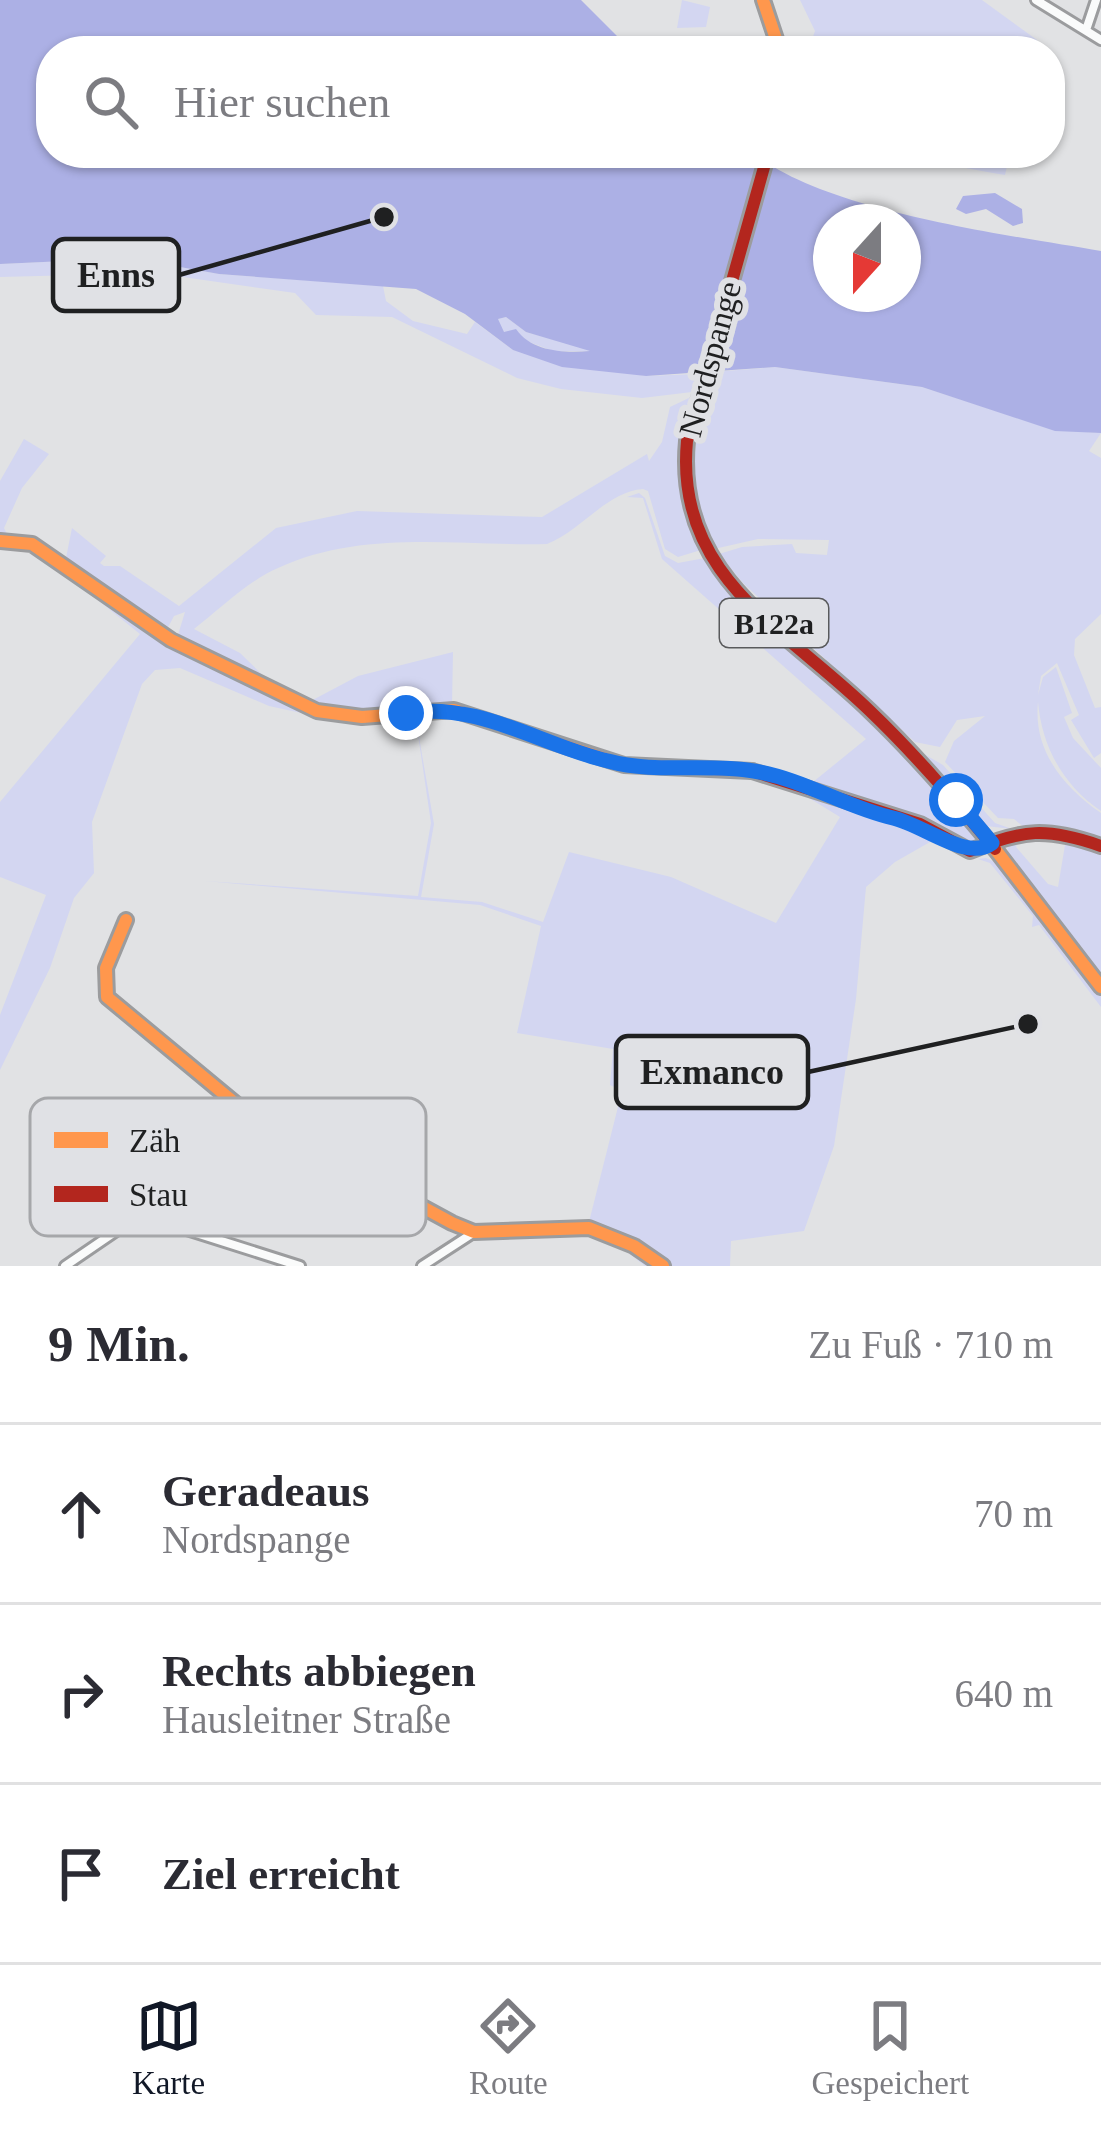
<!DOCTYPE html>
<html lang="de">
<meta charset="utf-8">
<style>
body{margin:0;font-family:Georgia,serif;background:#f2f2f3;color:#2b2b33}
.compass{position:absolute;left:813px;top:204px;width:108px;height:108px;border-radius:50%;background:#fff;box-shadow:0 3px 9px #0004;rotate:201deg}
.stop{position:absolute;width:36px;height:36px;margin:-27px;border:9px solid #1a73e8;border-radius:50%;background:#fff}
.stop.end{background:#1a73e8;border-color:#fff;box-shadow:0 3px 12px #0008}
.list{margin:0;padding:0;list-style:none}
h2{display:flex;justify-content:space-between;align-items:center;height:156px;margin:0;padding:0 48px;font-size:51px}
h2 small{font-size:39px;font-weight:400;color:#7c7c81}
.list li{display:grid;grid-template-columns:78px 1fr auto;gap:36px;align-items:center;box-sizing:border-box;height:180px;padding:0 48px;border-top:3px solid #e1e1e2}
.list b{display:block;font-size:45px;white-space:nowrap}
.list p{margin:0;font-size:39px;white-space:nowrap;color:#7c7c81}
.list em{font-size:39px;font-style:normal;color:#7c7c81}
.icon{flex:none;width:66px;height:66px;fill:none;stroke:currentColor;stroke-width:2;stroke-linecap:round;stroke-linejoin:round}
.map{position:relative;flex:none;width:1101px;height:1266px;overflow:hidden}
.search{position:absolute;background:#fff;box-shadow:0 3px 9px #0004;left:36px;right:36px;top:36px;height:132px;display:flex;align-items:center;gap:30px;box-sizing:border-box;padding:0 42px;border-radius:48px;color:#7c7c81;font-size:45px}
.sheet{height:696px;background:#fff}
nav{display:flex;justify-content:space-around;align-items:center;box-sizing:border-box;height:168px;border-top:3px solid #e1e1e2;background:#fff;font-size:33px;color:#7c7c81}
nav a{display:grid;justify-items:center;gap:6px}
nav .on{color:#111827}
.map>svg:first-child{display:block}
.green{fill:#d3d6f1;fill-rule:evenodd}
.water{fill:#acb0e5;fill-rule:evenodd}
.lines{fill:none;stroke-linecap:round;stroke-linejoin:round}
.street-casing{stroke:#9b9c9e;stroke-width:14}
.slow-casing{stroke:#9b9c9e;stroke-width:18}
.jam-casing{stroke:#9b9c9e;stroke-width:18}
.street{stroke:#fafbfb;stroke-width:8}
.slow{stroke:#ff974d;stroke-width:12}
.jam{stroke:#b3261e;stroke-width:12}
.route{stroke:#1a73e8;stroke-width:15}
.labels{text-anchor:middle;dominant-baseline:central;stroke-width:12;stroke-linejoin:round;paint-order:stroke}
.shield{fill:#e0e1e5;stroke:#595a5c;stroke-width:3}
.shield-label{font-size:30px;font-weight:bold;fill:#1f2021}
.street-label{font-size:33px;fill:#1f2021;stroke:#e0e1e5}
.key{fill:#e0e1e5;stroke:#a6a7aa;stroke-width:3}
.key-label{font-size:33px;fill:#1f2021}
.leader{fill:none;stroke:#1f2021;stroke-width:4.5}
.callout-dot{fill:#1f2021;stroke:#e0e1e5;stroke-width:4.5}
.callout{fill:#e0e1e5;stroke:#1f2021;stroke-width:4.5}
.callout-label{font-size:36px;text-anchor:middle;font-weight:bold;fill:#1f2021}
</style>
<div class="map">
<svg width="1101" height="1266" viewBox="0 0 1101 1266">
<rect width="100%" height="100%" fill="#e1e2e4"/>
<path class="green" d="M682 0 710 7 706 27 677 28Z
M800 0H982L1037 40 1034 51H808L815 31Z
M1010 153 1005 175C960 168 912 155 865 159 842 161 821 168 801 154Z
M130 258 219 274 383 286 386 301 413 321 467 334 475 322 513 350 646 376 697 374 692 392 642 398 561 389 517 378 392 317 316 315 295 293 155 273 0 277V264Z
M506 317 526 332 595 351H553L503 332 497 319Z
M775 367 922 387 1055 430 1101 433 1089 451 1101 458V614L1075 639 1074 655 1095 708 1101 707V753L1094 758 1071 720 1079 715 1057 663 1041 676 1038 695 1043 677 1056 667 1072 713 1064 717 1073 738 1101 768V811C1063 785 1042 747 1038 702 1033 750 1063 787 1101 813V843L1068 827 1025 828 1014 819 998 818 945 762 954 741 985 716 957 720 940 747 915 742 743 583 719 554 742 547 792 544 796 553 827 555 829 540 758 539 714 549C681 490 695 433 713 372Z
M691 397 681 447 701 550 678 557 665 549 648 491 643 489C606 492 581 531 547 544 457 546 362 529 278 568 248 581 220 609 194 629L240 653 280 692 177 638 185 612 174 616 166 631 66 558 72 528 106 556 100 563 104 566H120L179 606 276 528 357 511 542 517 647 454 649 461 662 442 670 407Z
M24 439 49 454 22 488 4 528 8 536 0 539V481Z
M639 493 645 498 665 556 678 563 705 558 907 753 977 837 976 843 969 844C920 815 863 807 813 782L866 739 662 559 643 498 627 497Z
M11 540 40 552C131 618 225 678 329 719L269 706 180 668 155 670 142 684 92 822 94 873 74 898 50 968 0 1070V1015L46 895 0 877V802L140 634 33 548 13 541 0 545Z
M740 586 917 750 943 765 995 823 1012 829 986 826 926 762Z
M453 652 452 705 365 714 307 703 358 676Z
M415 714 434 824 421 897 482 902 543 922 569 852 671 877 776 923 840 817 791 787 937 838 895 862 866 887 856 999 834 1146 804 1231 731 1241 730 1266H645L589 1222 622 1091 610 1085 613 1049 517 1033 541 926 480 905 205 881 418 896 431 823Z
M1016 836H1056L1101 848V980L1008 853 1007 841ZM1030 836 1066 839 1058 887 1048 884 1016 847 1019 839Z
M986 858C1020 869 1078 965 1101 996V1007L1039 925 1032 927 1033 916 990 863 978 859Z"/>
<path class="water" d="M0 0H581L632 51H51V153H754C823 211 1009 235 1101 251V433L1055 431 922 387 775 367 646 376 562 367 513 350 465 314 416 289 219 274 130 258 0 264ZM831 222H903V294H831ZM506 317 526 332 590 351C564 353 532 352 516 329L504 332 498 319Z
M995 193 1022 209 1023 223 1013 226 986 209 966 214 956 209 963 196Z"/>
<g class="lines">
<defs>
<path id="street" d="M1036 0 1101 40
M1086 30 1096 0
M65 1266 128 1223 152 1219 300 1266
M422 1266 473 1233"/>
<path id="slow" d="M763 0 780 51
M0 541 32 544 171 640 317 711 362 717 454 710 624 765 752 771
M995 849 1101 987
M126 920 106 968 107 997 242 1109 452 1223 474 1232 589 1228 634 1246 663 1266"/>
<path id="jam" d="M768 153 687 441C674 577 786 629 870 711 915 754 955 801 995 849
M752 771 920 824 970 851C1023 829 1047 827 1101 846"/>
</defs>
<use href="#street" class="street-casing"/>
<use href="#slow" class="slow-casing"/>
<use href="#jam" class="jam-casing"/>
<use href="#street" class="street"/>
<use href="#slow" class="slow"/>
<use href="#jam" class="jam"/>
</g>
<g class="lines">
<path class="route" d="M406 713C481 702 537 744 608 761 656 774 705 763 754 771 803 779 845 807 893 818 924 825 967 862 992 843L956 800"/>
</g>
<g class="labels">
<rect class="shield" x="720" y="599" width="108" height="48" rx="9"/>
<g class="shield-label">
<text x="774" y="623">B122a</text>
</g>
<g class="street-label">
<text transform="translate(710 359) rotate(-75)">Nordspange</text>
</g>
</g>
<rect x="30" y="1098" width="396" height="138" rx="18" class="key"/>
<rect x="54" y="1132" width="54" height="16" fill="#ff974d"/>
<rect x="54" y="1186" width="54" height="16" fill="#b3261e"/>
<g class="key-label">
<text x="129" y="1152">Zäh</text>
<text x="129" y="1206">Stau</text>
</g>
<path class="leader" d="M384 217L179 275M1028 1024L808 1072"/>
<g class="callout-dot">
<circle cx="384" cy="217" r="12"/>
<circle cx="1028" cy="1024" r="12"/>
</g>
<g class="callout">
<rect x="53" y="239" width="126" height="72" rx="12"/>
<rect x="616" y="1036" width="192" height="72" rx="12"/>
</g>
<g class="callout-label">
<text x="116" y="287">Enns</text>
<text x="712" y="1084">Exmanco</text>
</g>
</svg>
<svg class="compass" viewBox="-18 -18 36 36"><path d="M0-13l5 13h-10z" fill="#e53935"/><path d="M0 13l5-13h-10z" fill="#7c7c81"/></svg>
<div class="stop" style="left:956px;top:800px"></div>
<div class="stop end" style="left:406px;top:713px"></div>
<div class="search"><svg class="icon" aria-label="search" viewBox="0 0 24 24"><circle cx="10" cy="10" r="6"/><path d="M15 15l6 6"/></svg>Hier suchen</div>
</div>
<section class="sheet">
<h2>9 Min.<small>Zu Fuß · 710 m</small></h2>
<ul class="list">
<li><svg class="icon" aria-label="ahead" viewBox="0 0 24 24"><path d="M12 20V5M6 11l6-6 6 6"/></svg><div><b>Geradeaus</b><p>Nordspange</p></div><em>70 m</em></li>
<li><svg class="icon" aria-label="right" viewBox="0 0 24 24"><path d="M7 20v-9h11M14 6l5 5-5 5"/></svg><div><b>Rechts abbiegen</b><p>Hausleitner Straße</p></div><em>640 m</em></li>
<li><svg class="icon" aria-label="arrive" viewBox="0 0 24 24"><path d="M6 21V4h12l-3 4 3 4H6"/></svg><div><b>Ziel erreicht</b></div></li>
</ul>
</section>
<nav>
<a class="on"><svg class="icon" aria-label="map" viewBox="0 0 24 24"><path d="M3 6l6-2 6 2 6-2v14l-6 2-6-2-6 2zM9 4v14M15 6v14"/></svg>Karte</a>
<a><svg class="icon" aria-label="directions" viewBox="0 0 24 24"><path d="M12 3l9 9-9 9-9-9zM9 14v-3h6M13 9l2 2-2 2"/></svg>Route</a>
<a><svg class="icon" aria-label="saved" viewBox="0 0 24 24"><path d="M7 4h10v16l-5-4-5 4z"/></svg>Gespeichert</a>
</nav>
